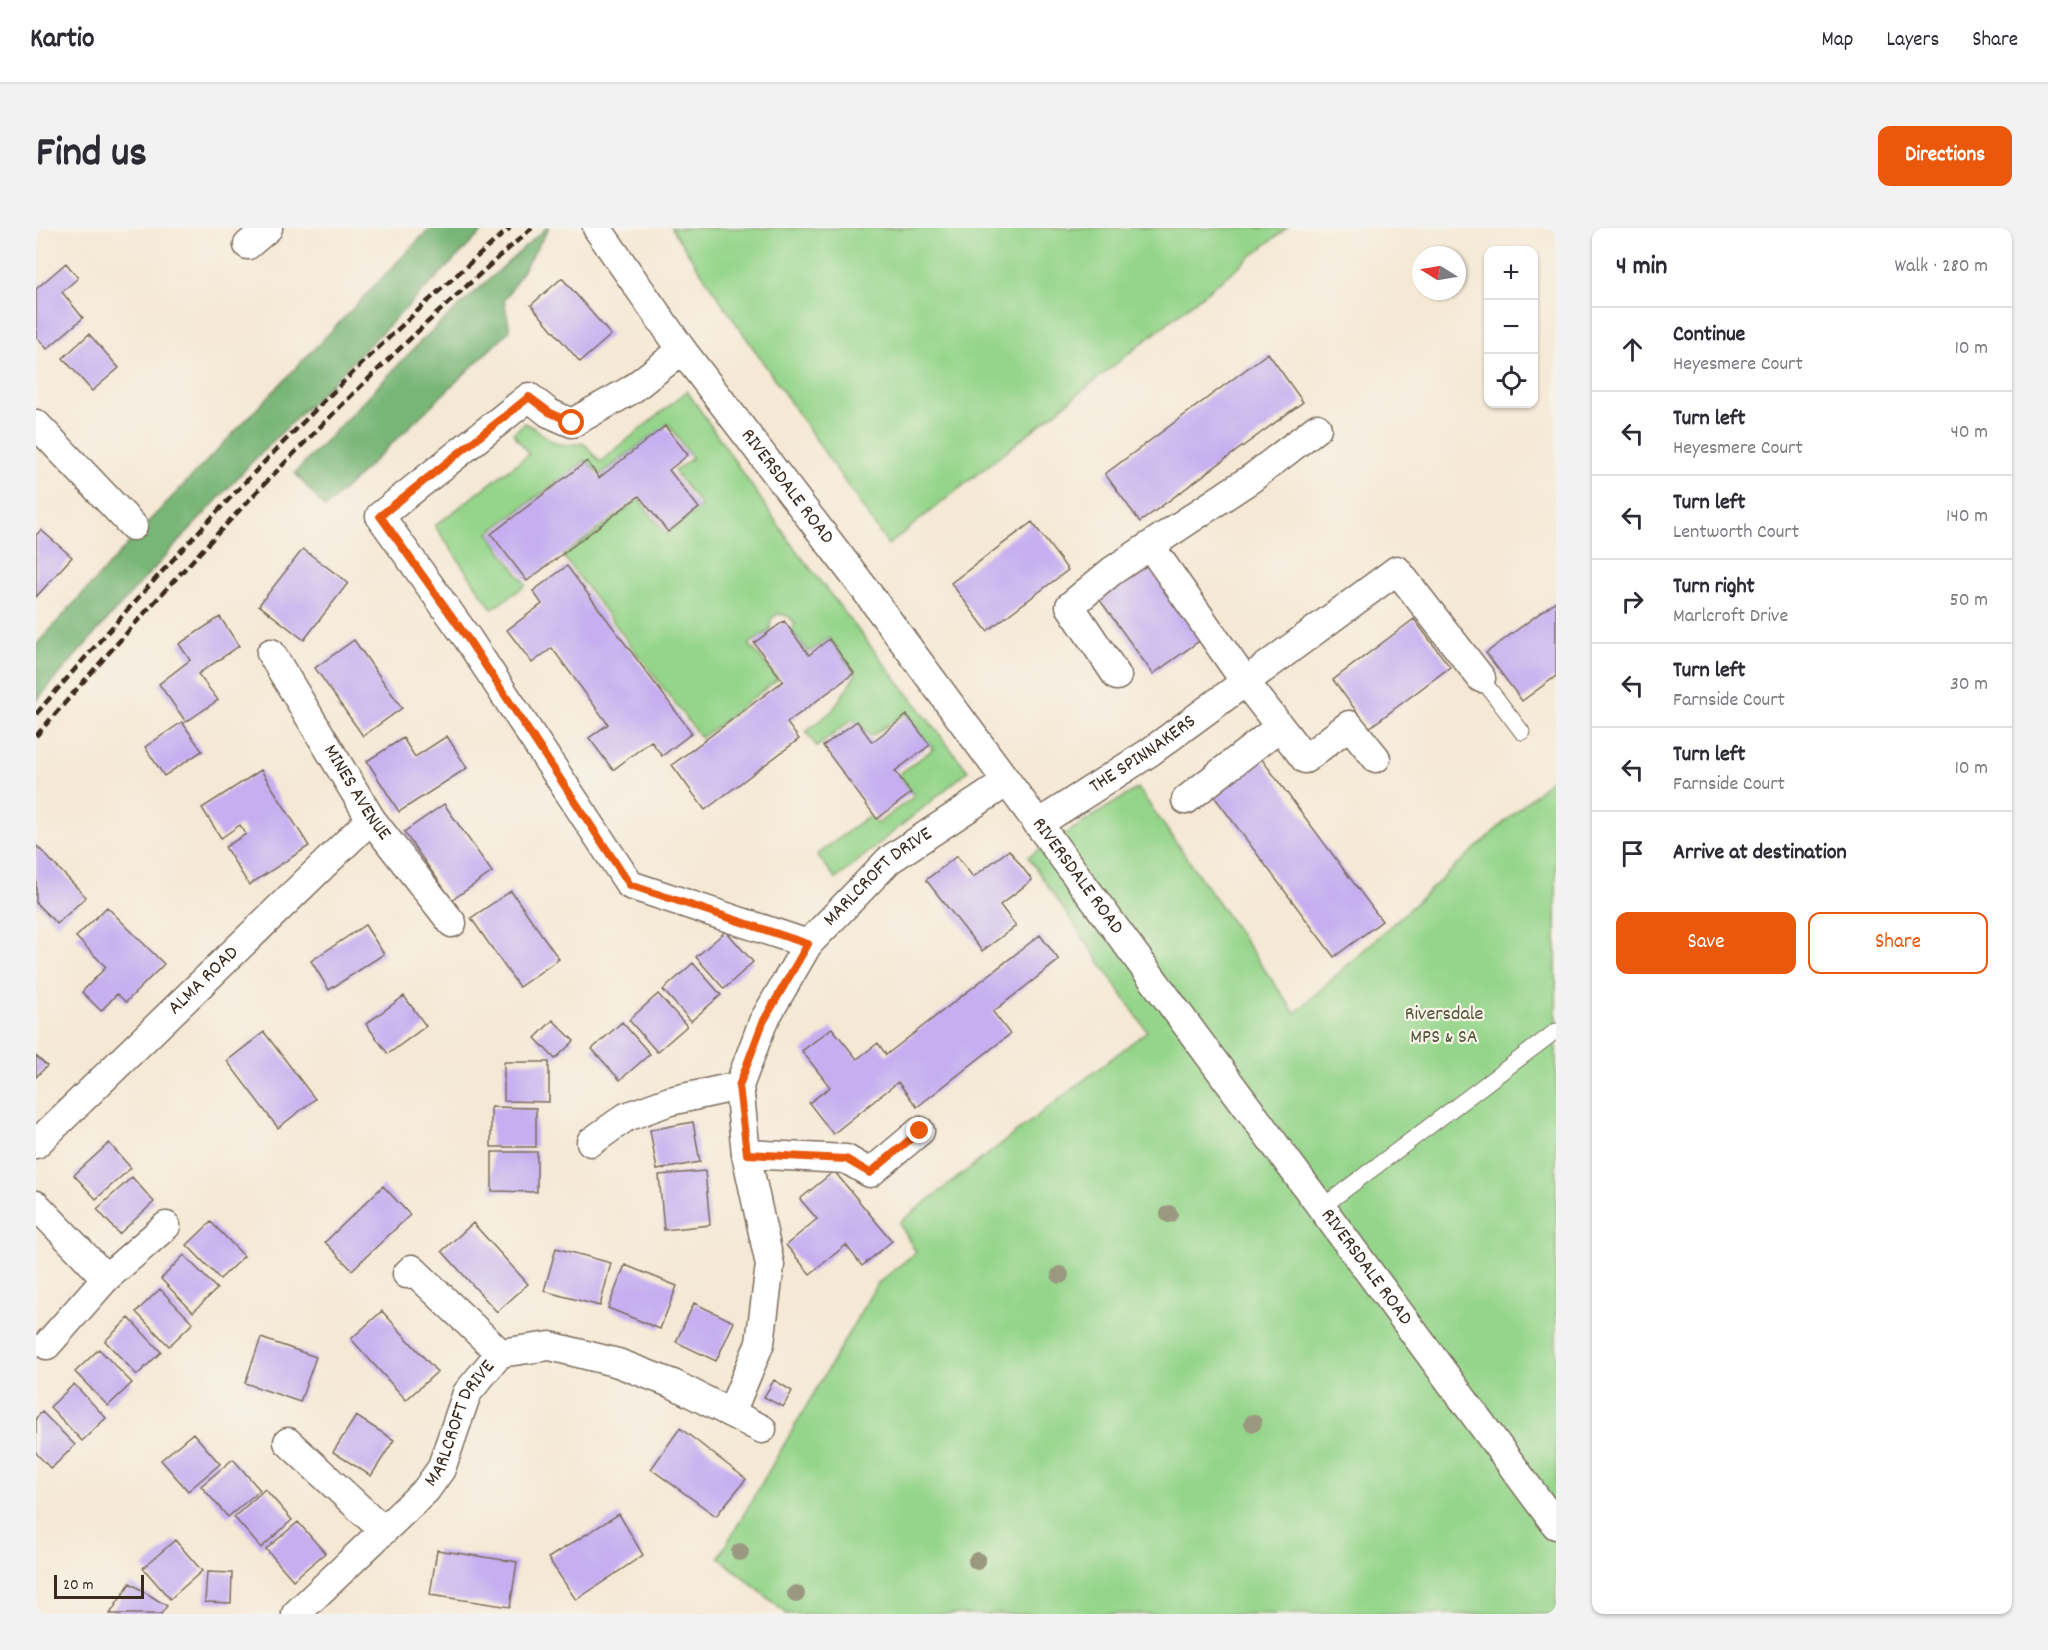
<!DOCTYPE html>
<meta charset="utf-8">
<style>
body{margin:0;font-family:Dekko,sans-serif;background:#f2f2f3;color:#2b2b33}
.controls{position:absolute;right:18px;top:18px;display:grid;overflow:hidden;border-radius:12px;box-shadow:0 2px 4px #0004}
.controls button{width:54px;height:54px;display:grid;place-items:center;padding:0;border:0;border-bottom:2px solid #e1e1e2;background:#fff;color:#2b2b33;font:30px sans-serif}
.compass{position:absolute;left:1376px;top:18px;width:54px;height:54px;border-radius:50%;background:#fff;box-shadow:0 2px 4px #0004;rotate:281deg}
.scale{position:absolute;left:18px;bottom:15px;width:90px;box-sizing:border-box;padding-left:6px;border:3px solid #3b2a1e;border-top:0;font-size:16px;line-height:21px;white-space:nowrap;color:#3b2a1e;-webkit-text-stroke:4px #f7f3e8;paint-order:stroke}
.stop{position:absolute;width:18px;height:18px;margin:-14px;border:4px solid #ea580c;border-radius:50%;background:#fff}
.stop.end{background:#ea580c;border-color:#fff;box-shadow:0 2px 6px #0008}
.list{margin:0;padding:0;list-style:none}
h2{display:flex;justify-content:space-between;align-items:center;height:78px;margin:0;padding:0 24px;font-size:26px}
h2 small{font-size:20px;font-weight:400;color:#7c7c81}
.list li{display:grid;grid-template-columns:39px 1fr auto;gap:18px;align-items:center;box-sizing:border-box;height:84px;padding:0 24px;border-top:2px solid #e1e1e2}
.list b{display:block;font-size:22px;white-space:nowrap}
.list p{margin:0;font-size:20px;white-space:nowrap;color:#7c7c81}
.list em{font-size:20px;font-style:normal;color:#7c7c81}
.actions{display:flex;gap:12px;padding:18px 24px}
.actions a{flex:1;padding:14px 0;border:2px solid #ea580c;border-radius:12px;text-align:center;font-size:21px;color:#ea580c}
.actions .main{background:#ea580c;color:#fff}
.icon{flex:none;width:33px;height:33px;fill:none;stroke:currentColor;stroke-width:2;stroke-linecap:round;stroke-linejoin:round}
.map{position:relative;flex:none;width:1520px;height:1386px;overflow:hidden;border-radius:12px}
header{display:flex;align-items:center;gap:36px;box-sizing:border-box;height:84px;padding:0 30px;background:#fff;border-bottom:2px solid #e1e1e2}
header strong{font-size:28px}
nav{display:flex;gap:33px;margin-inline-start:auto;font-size:21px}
.intro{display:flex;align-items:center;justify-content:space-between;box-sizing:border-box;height:144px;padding:0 36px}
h1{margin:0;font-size:42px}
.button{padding:15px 27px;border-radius:12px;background:#ea580c;color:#fff;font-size:21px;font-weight:700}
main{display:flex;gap:36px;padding:0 36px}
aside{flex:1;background:#fff;border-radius:12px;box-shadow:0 2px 4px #0004}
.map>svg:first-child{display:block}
.green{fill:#95d58b;stroke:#688054;stroke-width:1.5}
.forest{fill:#78b677;stroke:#5a704a;stroke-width:1.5}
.building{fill:#c5aff0}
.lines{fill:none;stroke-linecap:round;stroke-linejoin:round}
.lane-casing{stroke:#7c6d5e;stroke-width:17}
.street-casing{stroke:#7c6d5e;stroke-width:31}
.lane{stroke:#fff;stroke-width:15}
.street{stroke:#fff;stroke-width:28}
.rail{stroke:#3b2a1e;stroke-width:4.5;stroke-dasharray:9 4.5;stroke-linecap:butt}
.tree{fill:#9b9880}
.route{stroke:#ea580c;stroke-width:8}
.labels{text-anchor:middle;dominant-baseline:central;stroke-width:4.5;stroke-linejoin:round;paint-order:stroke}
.street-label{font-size:20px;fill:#3b2a1e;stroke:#f7f3e8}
.park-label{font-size:20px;fill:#525539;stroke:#f7f3e8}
</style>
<header>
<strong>Kartio</strong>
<nav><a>Map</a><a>Layers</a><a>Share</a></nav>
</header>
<div class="intro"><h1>Find us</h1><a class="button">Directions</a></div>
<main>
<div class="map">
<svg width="1520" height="1386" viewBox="0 0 1520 1386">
<rect width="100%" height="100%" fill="#f7f3e8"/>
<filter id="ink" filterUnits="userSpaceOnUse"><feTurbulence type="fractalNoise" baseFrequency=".0167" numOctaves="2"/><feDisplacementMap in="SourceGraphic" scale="12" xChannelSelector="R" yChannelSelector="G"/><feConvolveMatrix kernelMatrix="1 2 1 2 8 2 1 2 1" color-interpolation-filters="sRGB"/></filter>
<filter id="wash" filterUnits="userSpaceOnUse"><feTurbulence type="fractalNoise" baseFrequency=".008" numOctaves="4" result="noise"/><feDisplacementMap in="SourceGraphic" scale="24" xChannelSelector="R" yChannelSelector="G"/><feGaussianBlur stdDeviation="1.35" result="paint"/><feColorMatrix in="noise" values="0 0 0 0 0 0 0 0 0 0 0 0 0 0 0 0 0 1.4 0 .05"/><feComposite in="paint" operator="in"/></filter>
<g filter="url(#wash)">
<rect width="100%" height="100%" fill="#f5e9d6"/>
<path class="green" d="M635 0H1251L852 317Z
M651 163 756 317 932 543 800 651 781 627 832 588 841 596 878 568 863 546 897 521 870 485 835 508 817 491 781 519 770 504 797 482 820 446 793 410 773 424 756 403 759 395 752 388 742 386 735 391 734 402 713 416 742 451 665 510 527 328 603 271 630 306 665 278 638 243 656 230 632 196 564 247 550 232 453 305 490 357 456 381 399 298 493 226 477 205 489 195C518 209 509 221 548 215L564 234Z
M1520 547V1386H751L683 1329 841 1056 880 1024 863 995 1111 803 992 629 1102 560 1259 785Z"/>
<path class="forest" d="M394 0H450L215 235 77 385 0 473V417L114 292Z
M510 0H513L468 73 474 102 289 280 259 245 387 111Z"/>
<g id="blocks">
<path class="building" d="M30 35 42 50 26 64 47 90 11 121 0 108V61Z
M526 50 575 107 544 134 495 77Z
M53 106 83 140 56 163 27 130Z
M1232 125 1267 174 1104 294 1069 246Z
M629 198 652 227 633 242 663 280 632 304 603 268 491 353 455 306 551 233 563 250Z
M996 294 1032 342 951 403 915 355Z
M5 302 36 329 0 369V307Z
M267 321 312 355 268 412 223 377Z
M1107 329 1166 411 1117 446 1058 364Z
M531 338 656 505 626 528 615 513 577 542 553 510 572 496 516 420 496 435 471 402 506 376 497 363Z
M1520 373V448L1486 473 1450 425Z
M184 389 203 418 162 446 182 472 150 494 123 456 154 432 143 416Z
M1378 391 1414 439 1333 500 1297 452Z
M748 393 773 427 793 411 818 445 751 495 763 511 669 582 636 537 747 453 718 415Z
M318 412 366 480 327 508 279 440Z
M871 487 894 517 859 543 875 565 841 591 787 518 821 493 836 514Z
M146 494 166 523 128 548 109 519Z
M411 508 431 540 363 584 331 533 367 510 379 529Z
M1225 530 1346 693 1298 729 1177 567Z
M225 542 273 618 213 657 189 619 210 606 204 597 185 610 166 580Z
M408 576 456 644 416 672 368 604Z
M0 617 50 669 21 696 0 675Z
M973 622 996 652 964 677 980 698 946 723 890 652 921 628 937 649Z
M475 663 523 731 483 759 435 690Z
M71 679 128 736 90 774 81 766 65 783 46 764 70 739 40 709Z
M329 697 348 726 293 762 275 733Z
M690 703 717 734 688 761 660 729Z
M1004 707 1023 732 957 784 974 806 881 879 862 854 797 906 773 875 794 859 766 823 796 800 821 831 842 815 850 827Z
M657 735 685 767 655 793 627 762Z
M622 766 651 798 621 824 593 792Z
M368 768 390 798 352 826 330 796Z
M517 792 538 813 519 831 499 810Z
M586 794 614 826 584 852 556 821Z
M228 804 279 871 242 900 191 833Z
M0 828 11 838 0 849Z
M468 834H513V874L468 873Z
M455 879 500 880V919H455Z
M657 894 664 934 621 942 614 902Z
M73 915 95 940 60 971 38 947Z
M456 924H501V964L456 963Z
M669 943 674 997 628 1002 623 947Z
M798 943 856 1013 826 1038 810 1017 774 1046 750 1017 781 991 764 971Z
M96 949 118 974 83 1006 61 981Z
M347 958 374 987 316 1042 289 1014Z
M175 994 208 1028 184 1051 151 1017Z
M437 995 492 1056 461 1084 406 1023Z
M520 1020 575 1035 564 1078 508 1063Z
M148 1027 181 1061 157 1084 125 1051Z
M589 1037 641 1058 624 1101 572 1080Z
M124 1061 157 1095 133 1118 100 1084Z
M658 1075 698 1094 680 1133 640 1114Z
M346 1083 401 1144 370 1172 315 1111Z
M93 1090 125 1124 101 1147 69 1113Z
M225 1110 280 1129 264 1174 209 1155Z
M63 1121 96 1155 72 1178 39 1144Z
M738 1152 756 1163 747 1179 728 1169Z
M38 1156 70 1190 46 1213 14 1179Z
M6 1184 39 1217 15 1241 0 1225V1190Z
M320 1188 358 1212 335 1248 297 1224Z
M644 1200 710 1251 680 1288 615 1241Z
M157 1205 184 1236 152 1263 125 1232Z
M197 1231 224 1262 192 1289 165 1258Z
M229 1261 256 1292 225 1320 198 1289Z
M583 1286 607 1327 540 1372 512 1330Z
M262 1294 289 1325 257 1352 230 1321Z
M139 1312 166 1343 134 1371 107 1340Z
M401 1322 481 1334 474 1379 394 1367Z
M171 1344 196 1345 195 1375 169 1374Z
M94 1355 131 1378 125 1386H74Z"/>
</g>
</g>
<g filter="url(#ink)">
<use href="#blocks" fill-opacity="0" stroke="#7c6d5e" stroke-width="1.5"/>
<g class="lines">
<defs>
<path id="lane" d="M1445 450 1486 504
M1286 979 1520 803"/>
<g id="street">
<path id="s1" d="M561 0 646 122 828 360 1520 1297"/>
<path d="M212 17 232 0"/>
<path d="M646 122 595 162 536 195 513 185 493 169 344 288 432 411 594 657 772 716"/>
<path d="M0 196 97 298"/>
<path d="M1115 319 1210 455 1269 531 1313 497 1340 530"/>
<path id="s2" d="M235 425 335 591 416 695"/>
<path d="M1081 448 1034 378 1076 343 1216 250 1281 200"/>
<path d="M1150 572 1243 499"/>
<path id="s3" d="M1002 596 1114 524 1361 342 1445 450"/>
<path d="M555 914 590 889 634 873 703 858"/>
<path id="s4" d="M0 916 335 591"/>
<path d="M710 926 810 931 834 945 884 903"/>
<path d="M0 977 70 1050"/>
<path d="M371 1046 376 1041 464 1125"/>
<path d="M11 1117 70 1050 130 998"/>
<path id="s5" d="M695 1185 724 1115 734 1037 710 926 703 858 727 794 772 716 853 632 971 554"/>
<path d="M252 1214 347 1302"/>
<path id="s6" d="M260 1386 390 1262 405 1241 431 1165 464 1125 514 1118 582 1135 637 1156 726 1201"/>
</g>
</defs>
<use href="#lane" class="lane-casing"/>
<use href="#street" class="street-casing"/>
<use href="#lane" class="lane"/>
<use href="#street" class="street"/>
<path class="rail" d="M0 486C148 315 303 147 474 0
M0 508C155 329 317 155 496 0"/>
</g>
<g class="tree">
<circle cx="1133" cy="986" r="9"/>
<circle cx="1024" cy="1047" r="9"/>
<circle cx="1217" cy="1195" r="9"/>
<circle cx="704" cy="1324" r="9"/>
<circle cx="941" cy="1333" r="9"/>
<circle cx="760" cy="1366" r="9"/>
</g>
</g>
<g class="lines" filter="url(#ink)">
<path class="route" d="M536 195 513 184 493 169 344 288 432 411 594 657 772 716 727 794 703 858 711 926 810 931 834 945 884 903"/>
</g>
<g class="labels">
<g class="street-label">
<text stroke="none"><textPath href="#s1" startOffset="321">RIVERSDALE ROAD</textPath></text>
<text stroke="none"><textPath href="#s3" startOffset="126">THE SPINNAKERS</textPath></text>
<text stroke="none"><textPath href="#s2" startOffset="164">MINES AVENUE</textPath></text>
<text stroke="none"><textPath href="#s1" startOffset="807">RIVERSDALE ROAD</textPath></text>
<text stroke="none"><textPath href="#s5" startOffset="592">MARLCROFT DRIVE</textPath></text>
<text stroke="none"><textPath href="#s4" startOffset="234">ALMA ROAD</textPath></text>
<text stroke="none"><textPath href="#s1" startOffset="1293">RIVERSDALE ROAD</textPath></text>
<text stroke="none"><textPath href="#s6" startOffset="255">MARLCROFT DRIVE</textPath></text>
</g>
<g class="park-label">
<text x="1408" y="787">Riversdale<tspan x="1408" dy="23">MPS &amp; SA</tspan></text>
</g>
</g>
</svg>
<div class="controls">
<button>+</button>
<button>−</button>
<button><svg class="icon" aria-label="locate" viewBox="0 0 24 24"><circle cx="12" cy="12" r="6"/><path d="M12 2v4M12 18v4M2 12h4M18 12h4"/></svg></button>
</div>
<svg class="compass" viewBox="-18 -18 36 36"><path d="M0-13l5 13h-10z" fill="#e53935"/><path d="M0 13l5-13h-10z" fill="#7c7c81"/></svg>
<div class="scale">20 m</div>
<div class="stop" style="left:536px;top:195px"></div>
<div class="stop end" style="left:884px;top:903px"></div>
</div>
<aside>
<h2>4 min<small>Walk · 280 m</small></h2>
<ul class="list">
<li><svg class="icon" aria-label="ahead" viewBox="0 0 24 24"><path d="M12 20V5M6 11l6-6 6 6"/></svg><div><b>Continue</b><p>Heyesmere Court</p></div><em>10 m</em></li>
<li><svg class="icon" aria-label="left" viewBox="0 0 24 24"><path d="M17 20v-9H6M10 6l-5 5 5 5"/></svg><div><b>Turn left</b><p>Heyesmere Court</p></div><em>40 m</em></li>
<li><svg class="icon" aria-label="left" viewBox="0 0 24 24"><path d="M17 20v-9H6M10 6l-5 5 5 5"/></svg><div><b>Turn left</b><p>Lentworth Court</p></div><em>140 m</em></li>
<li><svg class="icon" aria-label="right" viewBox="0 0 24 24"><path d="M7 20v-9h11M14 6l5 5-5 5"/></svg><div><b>Turn right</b><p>Marlcroft Drive</p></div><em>50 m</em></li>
<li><svg class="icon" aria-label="left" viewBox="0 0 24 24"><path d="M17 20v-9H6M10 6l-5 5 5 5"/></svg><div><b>Turn left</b><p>Farnside Court</p></div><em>30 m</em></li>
<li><svg class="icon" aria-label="left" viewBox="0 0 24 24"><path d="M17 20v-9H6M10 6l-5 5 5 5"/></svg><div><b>Turn left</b><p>Farnside Court</p></div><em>10 m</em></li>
<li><svg class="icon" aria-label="arrive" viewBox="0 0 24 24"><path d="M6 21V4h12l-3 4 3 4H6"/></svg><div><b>Arrive at destination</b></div></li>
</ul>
<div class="actions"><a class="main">Save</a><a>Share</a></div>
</aside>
</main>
